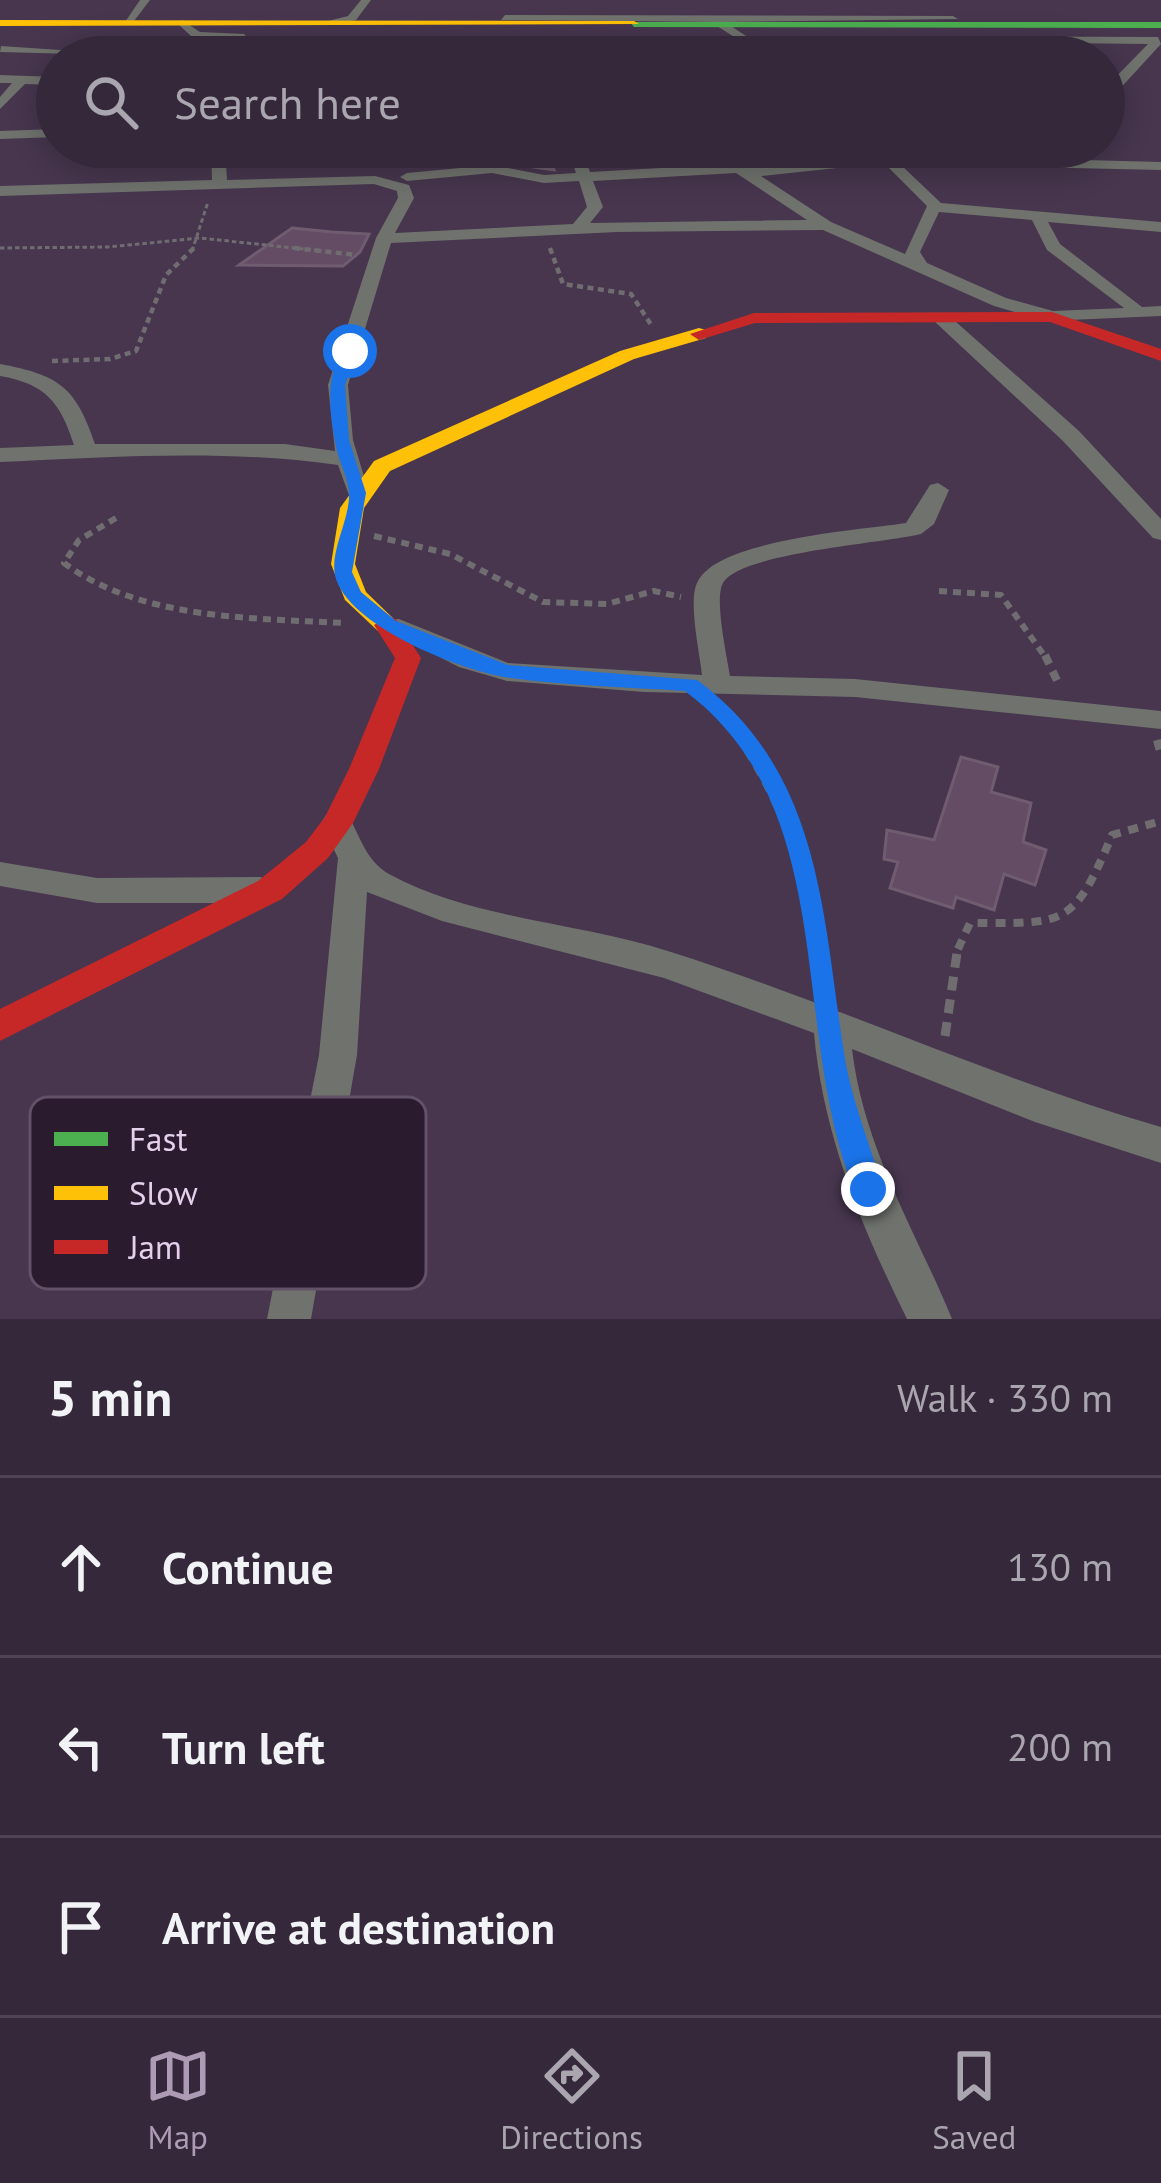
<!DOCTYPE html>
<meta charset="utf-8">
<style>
body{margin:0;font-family:"PT Sans",sans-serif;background:#403445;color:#f1f3f6}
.stop{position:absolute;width:36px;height:36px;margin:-27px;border:9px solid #1a73e8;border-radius:50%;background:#fff}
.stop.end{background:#1a73e8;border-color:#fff;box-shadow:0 3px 12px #0008}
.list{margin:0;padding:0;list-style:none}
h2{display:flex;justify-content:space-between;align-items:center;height:156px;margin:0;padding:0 48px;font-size:51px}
h2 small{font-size:39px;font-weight:400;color:#aaa6af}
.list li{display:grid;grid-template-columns:78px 1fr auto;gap:36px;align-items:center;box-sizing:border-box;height:180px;padding:0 48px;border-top:3px solid #4f4454}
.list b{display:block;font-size:45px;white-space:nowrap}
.list em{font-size:39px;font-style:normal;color:#aaa6af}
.icon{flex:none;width:66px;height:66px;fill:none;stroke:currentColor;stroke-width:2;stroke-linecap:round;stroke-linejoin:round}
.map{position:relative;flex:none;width:1161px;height:1319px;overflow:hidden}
.search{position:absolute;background:#35283a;box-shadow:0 6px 30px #0003;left:36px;right:36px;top:36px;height:132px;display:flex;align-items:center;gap:30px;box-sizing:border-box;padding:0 42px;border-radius:66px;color:#aaa6af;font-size:45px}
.sheet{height:696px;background:#35283a}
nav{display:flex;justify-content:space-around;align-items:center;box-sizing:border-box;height:168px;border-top:3px solid #4f4454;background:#35283a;font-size:33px;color:#aaa6af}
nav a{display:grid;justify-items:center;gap:6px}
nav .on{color:#ad9ab4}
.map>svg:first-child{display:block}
.building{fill:#644c64;stroke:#6f5c6f;stroke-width:3}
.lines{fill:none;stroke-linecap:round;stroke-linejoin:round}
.path-far4{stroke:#706d71;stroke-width:3;stroke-dasharray:4.5 3;stroke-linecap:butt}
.path-far3{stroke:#706d71;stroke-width:4.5;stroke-dasharray:6 4.5;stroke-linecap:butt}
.path-far2{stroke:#706d71;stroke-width:6;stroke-dasharray:8 6;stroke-linecap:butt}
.path-far1{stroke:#706d71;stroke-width:8;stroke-dasharray:10 8;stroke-linecap:butt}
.path{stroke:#706d71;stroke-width:9;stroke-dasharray:14 9;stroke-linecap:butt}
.street{fill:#6f726d;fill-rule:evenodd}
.fast{fill:#4caf50;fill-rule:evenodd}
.slow{fill:#ffc107;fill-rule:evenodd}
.jam{fill:#c62828;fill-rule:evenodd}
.route{fill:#1a73e8}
.key{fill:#2a1b2f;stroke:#625167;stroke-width:3}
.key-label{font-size:33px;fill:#e4d0eb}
</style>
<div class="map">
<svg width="1161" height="1319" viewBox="0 0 1161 1319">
<rect width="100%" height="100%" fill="#47364e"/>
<path class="building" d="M504 147 547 152 554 170 512 164Z
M292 228 332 232 369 234 360 252 343 266 239 265Z
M961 757 998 767 991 792 1031 803 1023 842 1046 850 1035 885 1004 874 994 910 956 897 953 908 890 888 898 862 884 859 887 830 934 840Z"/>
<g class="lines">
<path class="path-far4" d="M492 47 522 54 550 53
M310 54 350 47
M379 147 410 153
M0 248 108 247 200 238 322 251
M192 251 208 202"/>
<path class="path-far3" d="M294 248 357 255
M550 248 563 284 631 294 652 326
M52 361 110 359 136 351 166 275 194 248"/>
<path class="path-far2" d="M116 518 79 540 64 563C141 620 252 618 344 623
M374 536 450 554 543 602 607 604 654 591 681 597
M939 591 1001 595 1046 658"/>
<path class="path-far1" d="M1045 655 1060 687
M716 706C775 781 803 856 819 949
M1157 740 1161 755
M958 949 970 923C1066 923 1073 928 1112 835L1161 821"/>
<path class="path" d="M819 946 826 990
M945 1036 958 946"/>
<path class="street" d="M140 0H150L131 25H123Z
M361 0H371L356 20 328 25V21L348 16Z
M505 15 953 16 958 19 725 22 758 44 760 57H748L747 45 717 26V22L501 20Z
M182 20 200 32 244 34 254 45 296 57 246 49 237 39 201 38 195 54 187 57 0 52 1 46 105 53 181 52 191 36 177 23Z
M893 36 1158 37 1161 44 1115 94 1104 97V89L1148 44 889 41Z
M0 75 57 77V85L25 84 0 109V97L12 83H0Z
M57 129V137L0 139V131Z
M211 147H225L227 180 375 176 409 185 414 198 395 233 573 224 587 207 579 181 544 183 492 173 407 181 400 177 407 173 492 165 544 175 576 173 567 147H581L590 172 714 165 662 147H684L750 168 876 156 883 151 891 155 1161 162V170L900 164 941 203 1161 222V232L1048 222 1060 244 1142 307 1161 306V316L1046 321 994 306 823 230 617 232 391 243 348 385 353 440 369 493 366 498H350L338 465C226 449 113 457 0 462V448L74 445C60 402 46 384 0 376V364C59 375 76 387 95 444H285L335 451 328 385 376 238 398 198 397 191 374 184 0 196V186L212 180ZM884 163 927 206 905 254 831 222 761 176ZM736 173 807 220 590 223 603 207 593 181ZM939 212 1032 220 1047 250 1124 308 1053 311 1006 298 927 263 920 252Z
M934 313H946L1079 431 1161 519V540L1153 538 1063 441 934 321Z
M938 483 949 490 934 524 921 534C885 543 739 553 723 583 714 599 727 656 730 676L855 679 1161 711V729L855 697 644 692 507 681 459 667 377 625 381 619H399L508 663 702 675C700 654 688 602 697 583 715 539 863 530 906 523L930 485Z
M337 812 348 815C360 836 366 861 389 874 474 920 580 922 671 952 837 1005 993 1078 1161 1127V1163L1035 1122 852 1049C864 1149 915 1229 952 1319H907C862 1228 823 1135 814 1033L664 978 442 921 367 892 357 1055 311 1319H267L319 1055 338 858 321 823 326 815Z
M0 862 97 878 260 877 272 881 276 890 272 899 260 903H97L0 886Z"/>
<path class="fast" d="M630 22H1161V28L634 27Z"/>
<path class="slow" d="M0 20 634 21 639 24 0 26Z
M699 328 706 330V338L634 359 390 471 364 508 355 564 366 592 400 625 396 631H378L345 600 331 564 340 508 374 461 620 351Z"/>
<path class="jam" d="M1052 312 1161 349V361L1050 322 755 323 699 340 690 334 754 313Z
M387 617 396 619 421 658 379 769 353 823 328 858 282 899 0 1041V1009L258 881 306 842 325 817 349 769 395 658 374 625Z"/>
</g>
<path class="route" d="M350 347 357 351 345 385 349 440 366 493 352 572 361 592 396 621 508 665 697 680C826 775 822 923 846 1065 854 1106 871 1148 883 1189L878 1199 868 1203 858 1199C786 1035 845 811 685 691 627 687 568 686 511 678 464 672 346 626 335 575 330 550 350 519 349 494 349 483 343 469 339 458 331 428 320 366 350 347Z"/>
<rect x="30" y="1097" width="396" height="192" rx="18" class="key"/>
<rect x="54" y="1132" width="54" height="14" fill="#4caf50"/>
<rect x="54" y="1186" width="54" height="14" fill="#ffc107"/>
<rect x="54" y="1240" width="54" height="14" fill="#c62828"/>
<g class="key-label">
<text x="129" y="1151">Fast</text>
<text x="129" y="1205">Slow</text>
<text x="129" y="1259">Jam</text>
</g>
</svg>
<div class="stop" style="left:350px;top:351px"></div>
<div class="stop end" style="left:868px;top:1189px"></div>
<div class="search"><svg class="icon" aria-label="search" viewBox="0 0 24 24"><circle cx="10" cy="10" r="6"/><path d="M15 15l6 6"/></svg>Search here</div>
</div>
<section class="sheet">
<h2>5 min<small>Walk · 330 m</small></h2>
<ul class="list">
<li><svg class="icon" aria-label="ahead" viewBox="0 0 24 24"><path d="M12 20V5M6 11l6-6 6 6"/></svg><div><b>Continue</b></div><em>130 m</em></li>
<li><svg class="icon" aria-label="left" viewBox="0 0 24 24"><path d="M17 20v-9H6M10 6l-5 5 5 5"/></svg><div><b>Turn left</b></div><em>200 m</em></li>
<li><svg class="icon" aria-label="arrive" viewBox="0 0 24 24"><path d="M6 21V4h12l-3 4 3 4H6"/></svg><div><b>Arrive at destination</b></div></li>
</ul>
</section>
<nav>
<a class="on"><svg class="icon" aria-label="map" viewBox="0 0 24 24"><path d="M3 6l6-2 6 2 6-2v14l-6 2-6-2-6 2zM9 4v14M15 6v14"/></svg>Map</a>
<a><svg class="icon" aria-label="directions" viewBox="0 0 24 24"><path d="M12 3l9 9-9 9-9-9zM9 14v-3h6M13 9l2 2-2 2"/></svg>Directions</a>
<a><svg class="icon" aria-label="saved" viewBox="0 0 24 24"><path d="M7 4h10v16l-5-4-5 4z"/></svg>Saved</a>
</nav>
